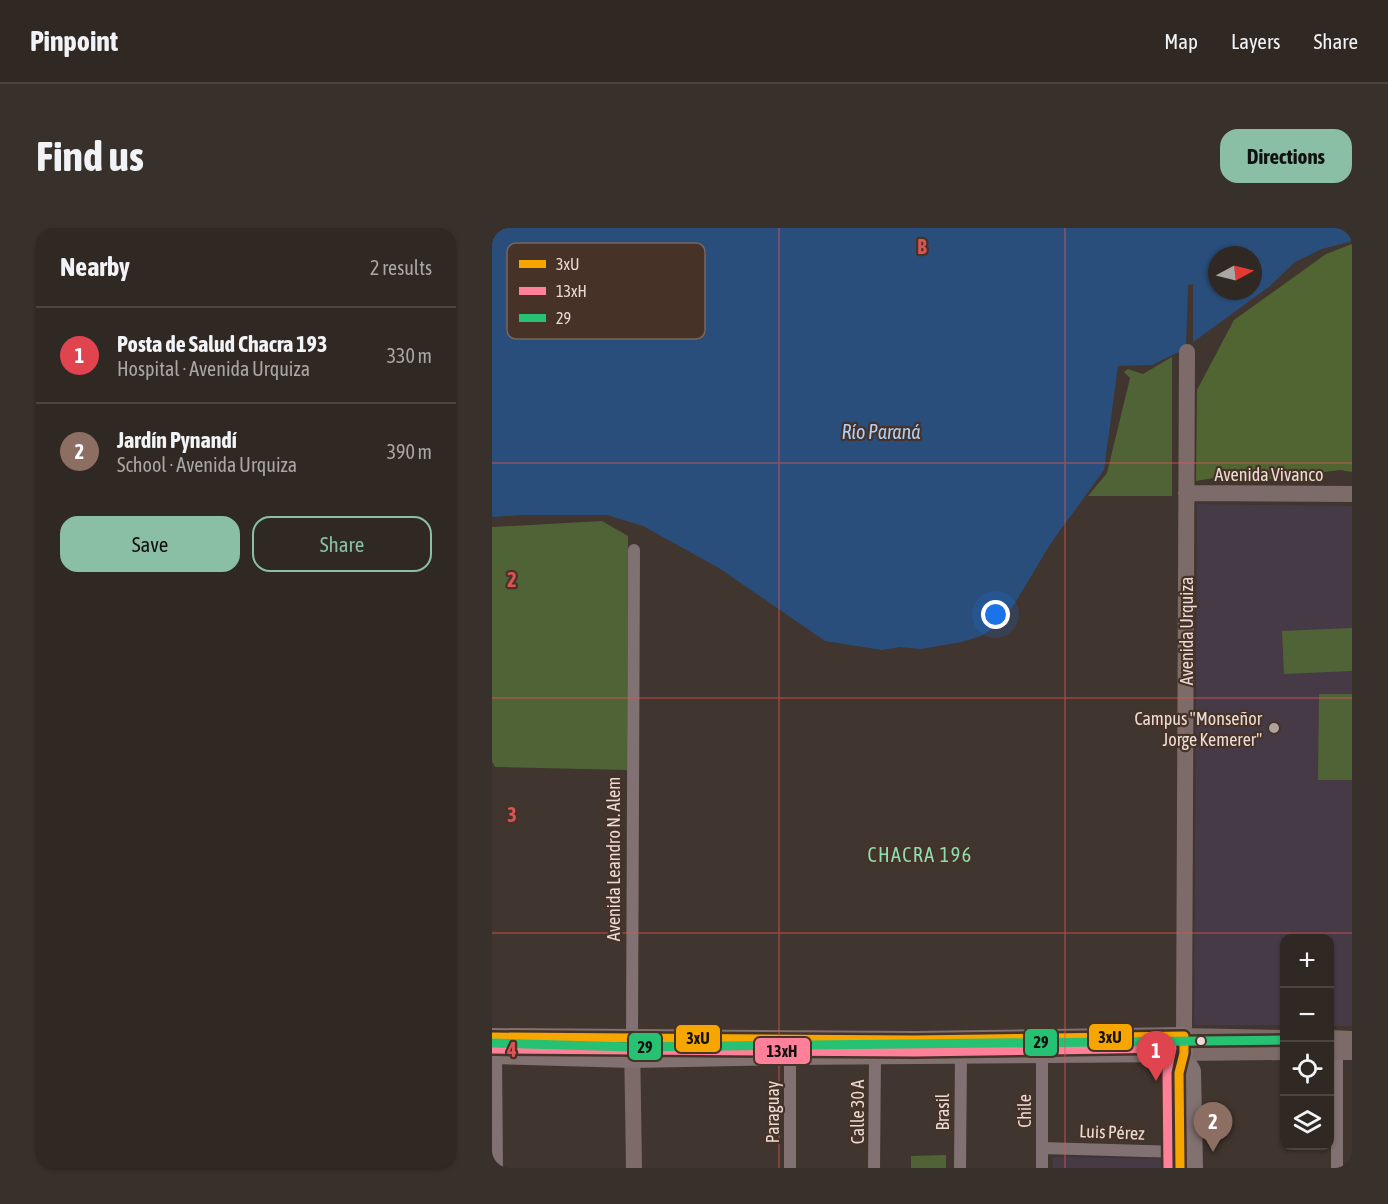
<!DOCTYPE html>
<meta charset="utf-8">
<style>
body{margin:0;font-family:"Asap Condensed",sans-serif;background:#38302b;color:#f1f3f6}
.controls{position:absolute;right:18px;bottom:18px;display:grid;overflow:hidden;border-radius:12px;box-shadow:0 2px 4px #0004}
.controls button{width:54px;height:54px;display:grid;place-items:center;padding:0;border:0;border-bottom:2px solid #4b4441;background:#302823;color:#f1f3f6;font:30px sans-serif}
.compass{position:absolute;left:716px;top:18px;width:54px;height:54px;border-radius:50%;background:#302823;box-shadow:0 2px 4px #0004;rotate:83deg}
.you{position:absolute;left:504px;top:387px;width:21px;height:21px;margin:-15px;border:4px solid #fff;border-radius:50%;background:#1a73e8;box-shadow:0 0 0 9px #1a73e833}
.badge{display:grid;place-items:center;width:39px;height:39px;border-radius:50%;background:#8abfa5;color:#fff;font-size:20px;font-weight:700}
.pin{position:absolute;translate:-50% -50px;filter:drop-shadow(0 2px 3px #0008)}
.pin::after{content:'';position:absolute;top:32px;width:21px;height:18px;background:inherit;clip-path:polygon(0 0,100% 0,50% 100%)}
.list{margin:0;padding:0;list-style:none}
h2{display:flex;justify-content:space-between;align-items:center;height:78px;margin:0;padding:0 24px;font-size:26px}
h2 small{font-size:20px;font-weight:400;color:#a8a6a6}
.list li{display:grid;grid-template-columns:39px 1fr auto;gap:18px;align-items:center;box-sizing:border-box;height:96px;padding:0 24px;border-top:2px solid #4b4441}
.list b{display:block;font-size:22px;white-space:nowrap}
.list p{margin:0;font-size:20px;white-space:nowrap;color:#a8a6a6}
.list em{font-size:20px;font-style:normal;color:#a8a6a6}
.actions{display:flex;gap:12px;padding:18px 24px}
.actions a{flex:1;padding:14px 0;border:2px solid #8abfa5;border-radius:18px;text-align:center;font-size:21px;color:#8abfa5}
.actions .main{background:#8abfa5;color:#111}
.icon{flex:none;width:33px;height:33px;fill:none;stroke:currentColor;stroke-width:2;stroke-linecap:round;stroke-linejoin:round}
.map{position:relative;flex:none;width:860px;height:940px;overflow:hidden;border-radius:18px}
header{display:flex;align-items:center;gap:36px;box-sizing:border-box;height:84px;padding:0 30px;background:#302823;border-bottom:2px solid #4b4441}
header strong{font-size:28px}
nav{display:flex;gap:33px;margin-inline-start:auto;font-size:21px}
.intro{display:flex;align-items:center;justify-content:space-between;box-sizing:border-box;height:144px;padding:0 36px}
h1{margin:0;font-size:42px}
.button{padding:15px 27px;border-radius:18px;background:#8abfa5;color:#111;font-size:21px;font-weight:700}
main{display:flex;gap:36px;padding:0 36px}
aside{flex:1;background:#302823;border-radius:18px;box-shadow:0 2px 4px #0004}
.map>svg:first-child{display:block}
.education{fill:#463a46}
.green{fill:#506337}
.forest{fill:#506531}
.water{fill:#2a4e7b;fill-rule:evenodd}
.pier{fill:#40352f}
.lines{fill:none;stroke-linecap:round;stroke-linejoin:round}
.street{stroke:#827172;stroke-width:12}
.secondary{stroke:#7c6b69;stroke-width:16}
.primary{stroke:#817170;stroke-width:18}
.bus-1-casing{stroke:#473228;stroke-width:14}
.bus-2-casing{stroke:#473228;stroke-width:14}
.bus-3-casing{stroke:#473228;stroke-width:14}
.bus-1{stroke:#f7a600;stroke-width:9}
.bus-2{stroke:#ff8098;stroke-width:9}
.bus-3{stroke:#26c172;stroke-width:9}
.grid{fill:none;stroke:#db5554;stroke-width:1.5;stroke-opacity:0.55}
.poi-dot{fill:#aea29c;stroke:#473228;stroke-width:2}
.bus-dot{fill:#eadcd6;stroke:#473228;stroke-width:2}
.labels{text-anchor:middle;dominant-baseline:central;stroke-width:4.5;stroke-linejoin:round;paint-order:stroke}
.street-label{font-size:18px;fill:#eadcd6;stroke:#473228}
.poi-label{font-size:18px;fill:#eadcd6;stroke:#473228;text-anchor:end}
.water-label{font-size:20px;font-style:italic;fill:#aacffb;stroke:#473228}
.neighbourhood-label{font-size:20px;letter-spacing:1.5px;fill:#8ddfb4;stroke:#473228}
.key{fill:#473228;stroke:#78655c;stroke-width:1.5}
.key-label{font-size:16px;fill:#eadcd6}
.grid-label{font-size:20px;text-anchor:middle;font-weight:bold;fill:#db5554;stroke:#473228;stroke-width:4.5;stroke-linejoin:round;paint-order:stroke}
.line-badge{stroke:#473228;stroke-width:2}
.pale-badge-label{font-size:16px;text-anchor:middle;font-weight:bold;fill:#111}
</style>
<header>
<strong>Pinpoint</strong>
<nav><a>Map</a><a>Layers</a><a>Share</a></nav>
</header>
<div class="intro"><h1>Find us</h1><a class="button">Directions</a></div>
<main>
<aside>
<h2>Nearby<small>2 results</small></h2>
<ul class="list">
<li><span class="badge" style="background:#e0444e">1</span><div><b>Posta de Salud Chacra 193</b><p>Hospital · Avenida Urquiza</p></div><em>330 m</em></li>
<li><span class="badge" style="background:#8d6e63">2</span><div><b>Jardín Pynandí</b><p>School · Avenida Urquiza</p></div><em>390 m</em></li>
</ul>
<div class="actions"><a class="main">Save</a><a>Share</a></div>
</aside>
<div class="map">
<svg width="860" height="940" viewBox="0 0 860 940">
<rect width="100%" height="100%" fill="#40352f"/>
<path class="education" d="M705 276 860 278V798H838V710H792V797H702Z
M560 929 673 931V940H561Z"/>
<path class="green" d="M680 129V268H596L615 245 638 150 632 144 636 141 651 146Z
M110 293 136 308 135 542 3 539 0 533V299Z
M860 400V443L792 446 790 403Z
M827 466H860V552H826Z
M454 927V940H419V928Z"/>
<path class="forest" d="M860 16V244L848 242 771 252 739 247 704 253 705 162 742 92 834 26Z"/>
<path class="water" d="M0 0H860V13L830 21 803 34 778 58 689 123 660 137 626 138 612 242 559 315 523 375 504 398 489 408 470 414 429 421 408 419 390 422 333 413 227 340 151 298 115 287H30L0 289ZM725 27H761V63H725Z"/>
<path class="pier" d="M701 56V114L694 119 696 57Z"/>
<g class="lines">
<path class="street" d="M140 811 142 322
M845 818V940
M4 827 5 940
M550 920 688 924
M298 940V828
M382 940 383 828
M468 940 469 827
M550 940V827"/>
<path class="secondary" d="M695 124 692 808 792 810
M694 265 860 266
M838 810 860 811
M140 811 142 940
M838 824H860
M692 825 792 824"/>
<path class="primary" d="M0 809 423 812 692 808V825L687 845 688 940
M0 827 141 831 298 828 692 825
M697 838 700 843 702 940"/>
<defs>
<path id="bus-1" d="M0 809 423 812 692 808V825L687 845 688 940"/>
<path id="bus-2" d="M0 821 423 824 680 820 675 844 676 940"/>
<path id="bus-3" d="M0 815 141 819 792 812"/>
</defs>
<use href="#bus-1" class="bus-1-casing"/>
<use href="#bus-2" class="bus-2-casing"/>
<use href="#bus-3" class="bus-3-casing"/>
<use href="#bus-1" class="bus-1"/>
<use href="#bus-2" class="bus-2"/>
<use href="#bus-3" class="bus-3"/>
</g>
<path class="grid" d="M287 0V940M573 0V940M0 235H860M0 470H860M0 705H860"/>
<circle class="poi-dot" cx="782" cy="500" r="6"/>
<circle class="bus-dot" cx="709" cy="813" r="5"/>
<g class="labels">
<g class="street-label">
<text x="777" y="246">Avenida Vivanco</text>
<text transform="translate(694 403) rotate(-90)">Avenida Urquiza</text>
<text transform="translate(121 631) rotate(-90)">Avenida Leandro N. Alem</text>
<text transform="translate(532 883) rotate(-90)">Chile</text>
<text transform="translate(280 884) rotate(-90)">Paraguay</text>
<text transform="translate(365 884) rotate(-90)">Calle 30 A</text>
<text transform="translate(450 884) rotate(-90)">Brasil</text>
<text transform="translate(620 904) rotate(2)">Luis Pérez</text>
</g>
<g class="poi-label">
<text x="770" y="490">Campus "Monseñor<tspan x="770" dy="21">Jorge Kemerer"</tspan></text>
</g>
<g class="water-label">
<text x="389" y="203">Río Paraná</text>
</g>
<g class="neighbourhood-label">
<text x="428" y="626">CHACRA 196</text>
</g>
</g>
<rect x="15" y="15" width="198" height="96" rx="9" class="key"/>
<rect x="27" y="32" width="27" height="8" fill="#f7a600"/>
<rect x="27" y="59" width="27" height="8" fill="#ff8098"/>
<rect x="27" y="86" width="27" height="8" fill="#26c172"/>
<g class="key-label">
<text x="64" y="42">3xU</text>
<text x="64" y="69">13xH</text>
<text x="64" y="96">29</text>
</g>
<g class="grid-label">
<text x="430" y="26">B</text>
<text x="20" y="359">2</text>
<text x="20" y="594">3</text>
<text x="20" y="829">4</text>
</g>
<g class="line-badge">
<rect x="596" y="795" width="45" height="28" rx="6" fill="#f7a600"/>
<rect x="183" y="796" width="46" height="29" rx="6" fill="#f7a600"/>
<rect x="532" y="800" width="34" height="29" rx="6" fill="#26c172"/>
<rect x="136" y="804" width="34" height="29" rx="6" fill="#26c172"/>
<rect x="262" y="809" width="57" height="28" rx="6" fill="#ff8098"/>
</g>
<g class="pale-badge-label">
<text x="618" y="815">3xU</text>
<text x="206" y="816">3xU</text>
<text x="549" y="820">29</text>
<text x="153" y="825">29</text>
<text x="290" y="829">13xH</text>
</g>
</svg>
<div class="controls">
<button>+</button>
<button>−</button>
<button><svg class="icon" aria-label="locate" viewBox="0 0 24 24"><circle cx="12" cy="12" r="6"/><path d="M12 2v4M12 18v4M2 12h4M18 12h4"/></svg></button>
<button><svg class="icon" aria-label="layers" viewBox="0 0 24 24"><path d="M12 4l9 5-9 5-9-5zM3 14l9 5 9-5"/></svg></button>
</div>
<svg class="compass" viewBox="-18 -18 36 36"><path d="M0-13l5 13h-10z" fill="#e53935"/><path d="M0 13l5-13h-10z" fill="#a8a6a6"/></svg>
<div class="you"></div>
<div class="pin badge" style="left:664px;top:853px;background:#e0444e">1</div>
<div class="pin badge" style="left:721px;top:924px;background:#8d6e63">2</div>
</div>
</main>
